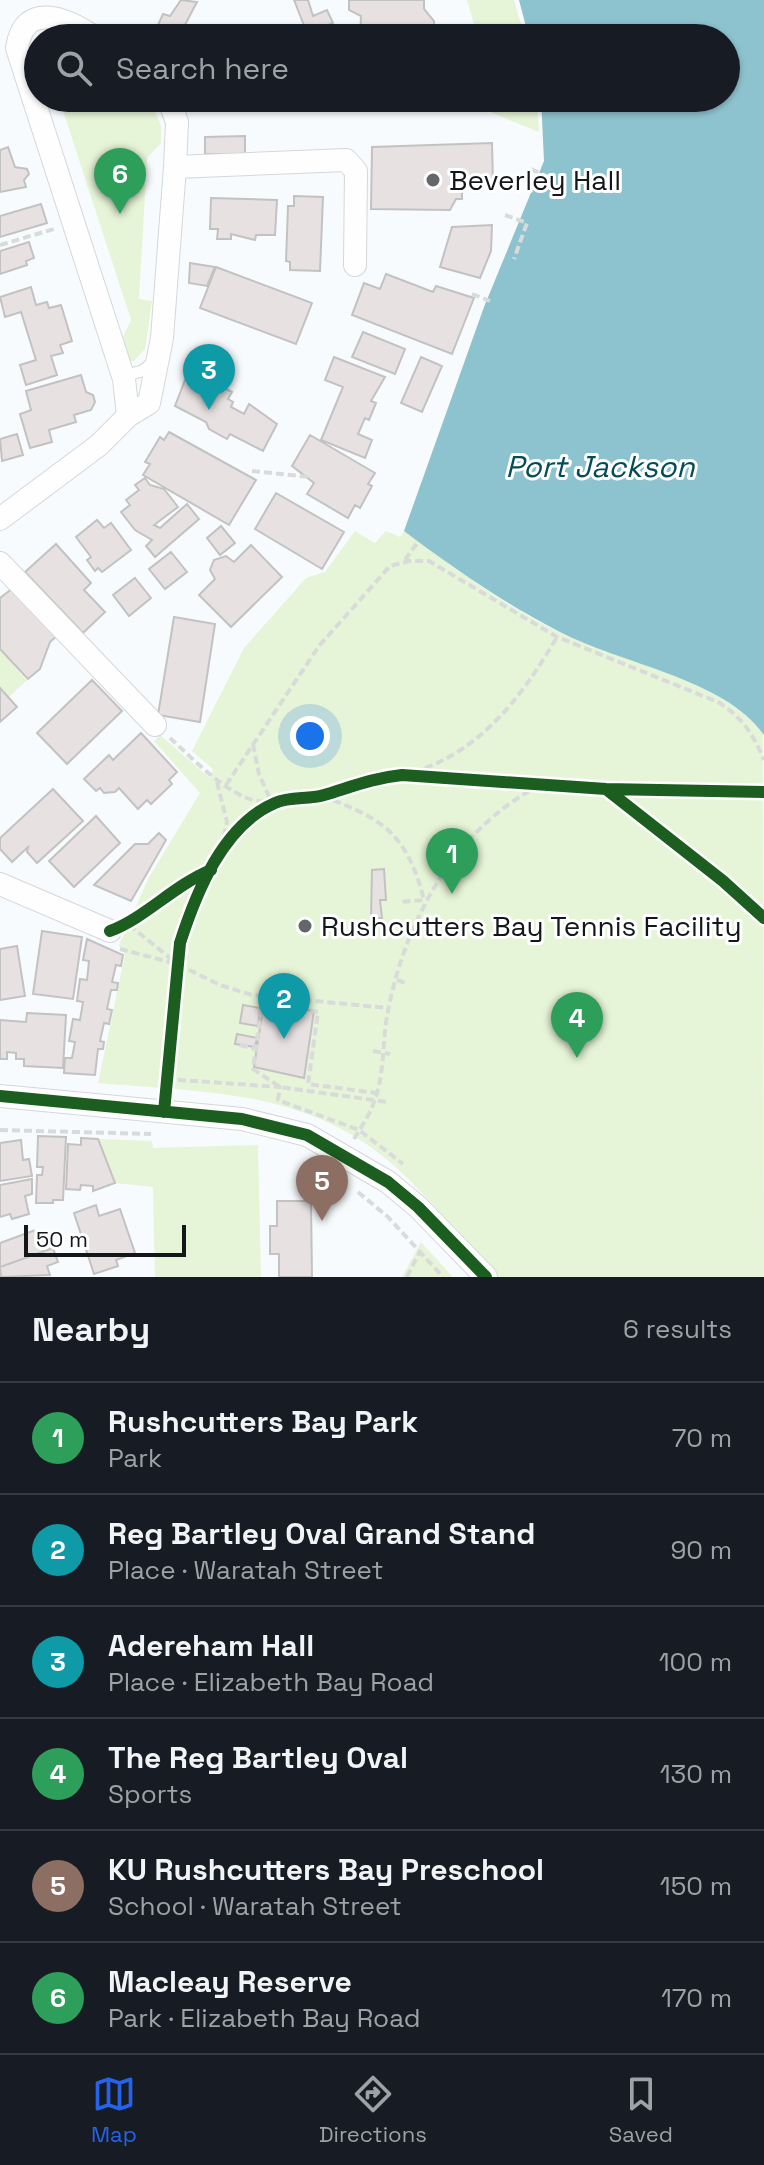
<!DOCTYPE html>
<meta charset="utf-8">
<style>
body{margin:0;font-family:"Space Grotesk",sans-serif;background:#242831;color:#f1f3f6}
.scale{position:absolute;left:24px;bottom:20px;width:162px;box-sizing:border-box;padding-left:8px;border:4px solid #14171a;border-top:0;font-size:22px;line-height:28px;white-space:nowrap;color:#14171a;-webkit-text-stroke:6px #fff;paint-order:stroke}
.you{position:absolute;left:310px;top:736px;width:28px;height:28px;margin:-20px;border:6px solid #fff;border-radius:50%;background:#1a73e8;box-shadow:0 0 0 12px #1a73e833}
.badge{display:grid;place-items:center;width:52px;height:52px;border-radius:50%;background:#2563eb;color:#fff;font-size:26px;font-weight:700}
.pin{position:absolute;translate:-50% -66px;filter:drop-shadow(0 2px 4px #0008)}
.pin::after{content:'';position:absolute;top:42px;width:28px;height:24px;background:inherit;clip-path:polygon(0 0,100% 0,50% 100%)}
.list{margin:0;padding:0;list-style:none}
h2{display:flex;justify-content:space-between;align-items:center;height:104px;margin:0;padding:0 32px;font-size:34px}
h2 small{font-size:26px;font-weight:400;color:#9ea1a6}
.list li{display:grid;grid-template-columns:52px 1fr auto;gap:24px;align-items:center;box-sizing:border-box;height:112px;padding:0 32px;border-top:2px solid #363941}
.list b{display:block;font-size:30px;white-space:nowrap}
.list p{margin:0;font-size:26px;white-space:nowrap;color:#9ea1a6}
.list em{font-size:26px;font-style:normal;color:#9ea1a6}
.icon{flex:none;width:44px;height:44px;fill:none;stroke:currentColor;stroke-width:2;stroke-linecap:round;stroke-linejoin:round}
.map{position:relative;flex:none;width:764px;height:1277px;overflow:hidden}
.search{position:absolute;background:#171b24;box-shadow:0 2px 6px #0004;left:24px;right:24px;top:24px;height:88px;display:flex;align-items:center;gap:20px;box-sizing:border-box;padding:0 28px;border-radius:44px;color:#9ea1a6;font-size:30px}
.sheet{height:776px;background:#171b24}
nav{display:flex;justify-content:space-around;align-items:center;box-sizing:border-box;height:112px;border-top:2px solid #363941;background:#171b24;font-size:22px;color:#9ea1a6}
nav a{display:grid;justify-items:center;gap:4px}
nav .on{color:#2563eb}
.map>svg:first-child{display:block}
.green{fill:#e6f4d7}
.water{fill:#8dc3cf}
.building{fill:#e7e2e1;stroke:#c2c2c2;stroke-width:2}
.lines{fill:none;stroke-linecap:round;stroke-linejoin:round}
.lane-casing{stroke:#d4d8da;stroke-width:13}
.street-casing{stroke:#d4d8da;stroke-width:24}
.path{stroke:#d9dbdb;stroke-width:4;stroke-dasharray:8 4;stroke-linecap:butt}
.lane{stroke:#fefeff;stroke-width:11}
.street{stroke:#fefeff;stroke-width:22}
.cycleway-casing{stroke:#fff;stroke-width:17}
.cycleway{stroke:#1b5e20;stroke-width:12}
.poi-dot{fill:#646769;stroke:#fff;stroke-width:3}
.labels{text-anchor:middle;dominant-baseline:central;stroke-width:6;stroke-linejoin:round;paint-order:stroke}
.poi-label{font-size:28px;fill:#14171a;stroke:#fff;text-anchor:start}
.water-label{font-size:30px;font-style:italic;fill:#044c58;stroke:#fff}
</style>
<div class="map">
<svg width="764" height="1277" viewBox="0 0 764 1277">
<rect width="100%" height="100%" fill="#f8fbfd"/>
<path class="green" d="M467 0H514L525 38H478Z
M59 98H150L161 126V143L147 158 139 299 152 301 145 349 134 361H129L121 341 131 320Z
M491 98H537L539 132 492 113Z
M355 531 375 543 386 531 400 537 404 531C454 568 506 607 563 634 627 663 718 678 763 733L764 1277H495C464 1243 435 1204 401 1172 313 1089 210 1093 98 1083L125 955 119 945 148 879 200 793 154 741 160 735 210 778 213 769 192 751 244 648 306 578 325 572Z
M0 650 27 680 9 697 0 687Z
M98 1139 152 1141 153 1148 258 1145 261 1277H155L153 1187 115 1183Z
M421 1242 453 1277H402Z"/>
<path class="water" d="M519 0H764V735C724 678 620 664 558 631 504 603 453 568 404 531L484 307 544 161 541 98H726V38H529Z"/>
<path class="building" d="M181 0 197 2 178 38H152L163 14 170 16Z
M294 0H308L313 16 327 10 333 23 318 29 322 38H309Z
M349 0H424V9L434 21V38H360L361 16 349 10Z
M245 136V154H205V137Z
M492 143 493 183 462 184V199H456L450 210 371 209 372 147Z
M8 147 15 167 27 169 29 174 24 180 26 187 0 192V150Z
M294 196 323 197 320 271 290 270V262L286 261 288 206H294Z
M211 198 277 200 275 235H256L255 240 231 234V239H217L218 229H210Z
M41 204 47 223 0 237V216Z
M492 225 491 251 480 278 440 267 452 227Z
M29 242 34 258 26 261 27 265 0 274V251Z
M190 263 215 267 207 286 189 283Z
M216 267 312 303 296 344 200 308Z
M386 274 433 292 436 286 474 298 452 354 352 315 364 283 380 289Z
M31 287 36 305 47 302 49 308 61 305 72 341 60 345 63 353 51 356 57 375 26 385 20 365 36 360 21 312 5 317 0 297Z
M363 332 405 349 395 374 352 357Z
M334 357 385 377 371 401 376 403 369 420 365 418 358 434 372 440 365 458 321 440 343 387 325 380Z
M421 357 442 366 422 412 401 403Z
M192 372 232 392 228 399 233 402 231 407 244 414 249 404 277 424 263 451 230 434 227 439 209 429 206 422 175 406 185 380Z
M81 375 86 392 93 395 95 402 91 410 74 415 76 422 49 430 52 442 30 448 20 414 31 410 26 391Z
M169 432 256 480 229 525 143 475 150 464 145 462 160 437 164 440Z
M17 434 23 455 2 461 0 439Z
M310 435 375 473 368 484 372 486 360 508 355 505 348 518 307 494 314 483 292 466Z
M145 478 150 485 164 489 178 507 154 525 160 528 187 504 199 519 155 557 146 546 152 540 135 530 121 512 130 505 126 500 139 490 135 485Z
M276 493 344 532 322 569 255 529Z
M97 520 104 528 111 523 131 550 102 572 98 568 95 571 87 560 91 557 76 537Z
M221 526 235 543 220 555 207 538Z
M56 544 91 583 84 590 105 612 83 633 25 572Z
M251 545 282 577 231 627 199 595 215 579 210 570 214 560 226 556 234 562Z
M171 552 187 572 165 589 149 569Z
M135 578 151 598 129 616 113 595Z
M13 588 58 635 50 642 40 669 28 679 0 649V598Z
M174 617 215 624 200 722 158 715Z
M92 680 122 711 67 764 37 733Z
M0 688 17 707 0 722Z
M141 733 177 772 169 780 172 784 151 804 147 800 138 809 119 788 115 792 104 793 100 788 96 791 84 779 109 755 113 760Z
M53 789 83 821 37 863 27 852 28 847 12 862 0 849V838Z
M96 816 120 843 74 887 49 861Z
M159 833 166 840 131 901 94 885 135 844H148Z
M384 869 386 900H380L382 918 371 919 372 870Z
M42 931 82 937 73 999 33 994Z
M87 939 123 955 121 966 116 965 112 982 118 983 117 990H111L107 1009 112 1010 109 1024 104 1023 100 1041 104 1042 103 1049H98L95 1075 64 1073 65 1058H72L75 1042 69 1041 73 1019 80 1020 83 1002 77 1001 80 979 87 980 89 961 83 960Z
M17 946 25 996 0 1000V949Z
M243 1005 260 1008 258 1026 240 1023Z
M287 1007 314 1011 304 1078 254 1067 263 1008 286 1011Z
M27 1013 66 1015 63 1068 24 1066V1059H16V1053L7 1052V1059H0V1020L26 1022Z
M237 1034 257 1038 255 1047 235 1044Z
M38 1136 66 1137 63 1200H53V1203H36L37 1175H42L43 1167H37Z
M81 1138 98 1139 115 1183 93 1191V1186L81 1185 80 1190 66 1189 68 1144 81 1145Z
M21 1140 23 1160 29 1159 32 1176 0 1181V1143Z
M32 1179V1194L25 1196 29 1214 12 1219 10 1214 0 1217V1185Z
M277 1201H311L312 1277H279V1254H270V1226H277Z
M96 1205 99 1216 120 1209 135 1253 116 1260 118 1266 94 1274 74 1213Z
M35 1230 38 1239 48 1235 53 1248 0 1267V1243Z
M53 1248 58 1262 47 1266 50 1275 1 1277 0 1267Z"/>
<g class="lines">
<defs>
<path id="lane" d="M123 376 142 371 155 361"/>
<path id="street" d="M95 38C67 18 24 0 17 48L124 379 128 416
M175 167 346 160 356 171 355 265
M0 519 99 445 128 416 149 403 162 338 175 167 177 122 168 98
M0 563 155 725
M0 884 110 931
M0 1096 242 1119 307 1135 388 1182 418 1207 486 1277"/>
</defs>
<use href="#lane" class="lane-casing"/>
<use href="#street" class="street-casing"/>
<path class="path" d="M531 169 555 180
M505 215 527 223 514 259
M0 245 54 229
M472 294 490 301
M252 471 309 477
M405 560 418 542
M170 738C191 757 229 797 258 801 268 802 280 799 290 798
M253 744 259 774 270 799
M402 775C476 758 520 700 557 637
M217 782 227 822 220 854
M226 785 319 646 390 566 409 561H429L557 637 718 702C742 717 753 734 764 760
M322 796C384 819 407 834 424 900L399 902
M129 925 175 962
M120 949 177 964 220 985 252 995 388 1008
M397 980 408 984
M263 997 253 1069 280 1087 387 1102
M308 1001 307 1010 318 1012 308 1084 376 1093
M240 1045 256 1049
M373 1051 390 1054
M166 1079 280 1087 278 1100 359 1130 403 1164
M0 1130 151 1134
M354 1139C361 1127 370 1115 374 1102 385 1075 382 1040 388 1011 405 922 455 828 539 786
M358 1192 388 1217 443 1277
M407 1277 420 1251"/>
<use href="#lane" class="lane"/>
<use href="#street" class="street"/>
<defs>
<path id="cycleway" d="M606 789 723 881 764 918
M110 931C145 918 173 886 211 870
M0 1096 242 1119 307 1135 388 1182 418 1207 486 1277
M164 1112 180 943C196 893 223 825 275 803 291 796 308 800 324 795 351 787 373 778 402 775L606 789 764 792"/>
</defs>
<use href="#cycleway" class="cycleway-casing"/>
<use href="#cycleway" class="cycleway"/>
</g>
<g class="poi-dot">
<circle cx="433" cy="180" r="8"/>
<circle cx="305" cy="926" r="8"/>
</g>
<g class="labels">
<g class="poi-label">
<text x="449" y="180">Beverley Hall</text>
<text x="321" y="926">Rushcutters Bay Tennis Facility</text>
</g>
<g class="water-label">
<text x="600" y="466">Port Jackson</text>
</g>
</g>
</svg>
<div class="scale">50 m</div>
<div class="you"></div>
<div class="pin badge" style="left:452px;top:894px;background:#2e9e5b">1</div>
<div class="pin badge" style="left:284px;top:1039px;background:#0f9aa8">2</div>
<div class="pin badge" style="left:209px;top:410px;background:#0f9aa8">3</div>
<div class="pin badge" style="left:577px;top:1058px;background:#2e9e5b">4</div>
<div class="pin badge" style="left:322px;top:1221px;background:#8d6e63">5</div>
<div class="pin badge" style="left:120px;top:214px;background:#2e9e5b">6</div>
<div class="search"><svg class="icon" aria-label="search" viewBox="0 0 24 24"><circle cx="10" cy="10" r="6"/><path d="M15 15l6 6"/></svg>Search here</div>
</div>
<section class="sheet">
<h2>Nearby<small>6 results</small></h2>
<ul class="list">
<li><span class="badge" style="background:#2e9e5b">1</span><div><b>Rushcutters Bay Park</b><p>Park</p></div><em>70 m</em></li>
<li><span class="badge" style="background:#0f9aa8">2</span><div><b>Reg Bartley Oval Grand Stand</b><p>Place · Waratah Street</p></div><em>90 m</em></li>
<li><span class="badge" style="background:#0f9aa8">3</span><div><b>Adereham Hall</b><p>Place · Elizabeth Bay Road</p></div><em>100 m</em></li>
<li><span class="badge" style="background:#2e9e5b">4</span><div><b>The Reg Bartley Oval</b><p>Sports</p></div><em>130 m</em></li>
<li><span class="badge" style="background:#8d6e63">5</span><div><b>KU Rushcutters Bay Preschool</b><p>School · Waratah Street</p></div><em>150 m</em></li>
<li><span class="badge" style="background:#2e9e5b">6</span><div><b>Macleay Reserve</b><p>Park · Elizabeth Bay Road</p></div><em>170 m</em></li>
</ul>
</section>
<nav>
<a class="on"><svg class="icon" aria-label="map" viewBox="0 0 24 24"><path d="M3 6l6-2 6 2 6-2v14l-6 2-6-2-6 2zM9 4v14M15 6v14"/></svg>Map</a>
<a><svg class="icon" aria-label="directions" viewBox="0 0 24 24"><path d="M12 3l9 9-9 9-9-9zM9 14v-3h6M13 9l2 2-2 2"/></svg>Directions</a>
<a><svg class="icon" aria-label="saved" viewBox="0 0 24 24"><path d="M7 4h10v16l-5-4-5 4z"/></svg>Saved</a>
</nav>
